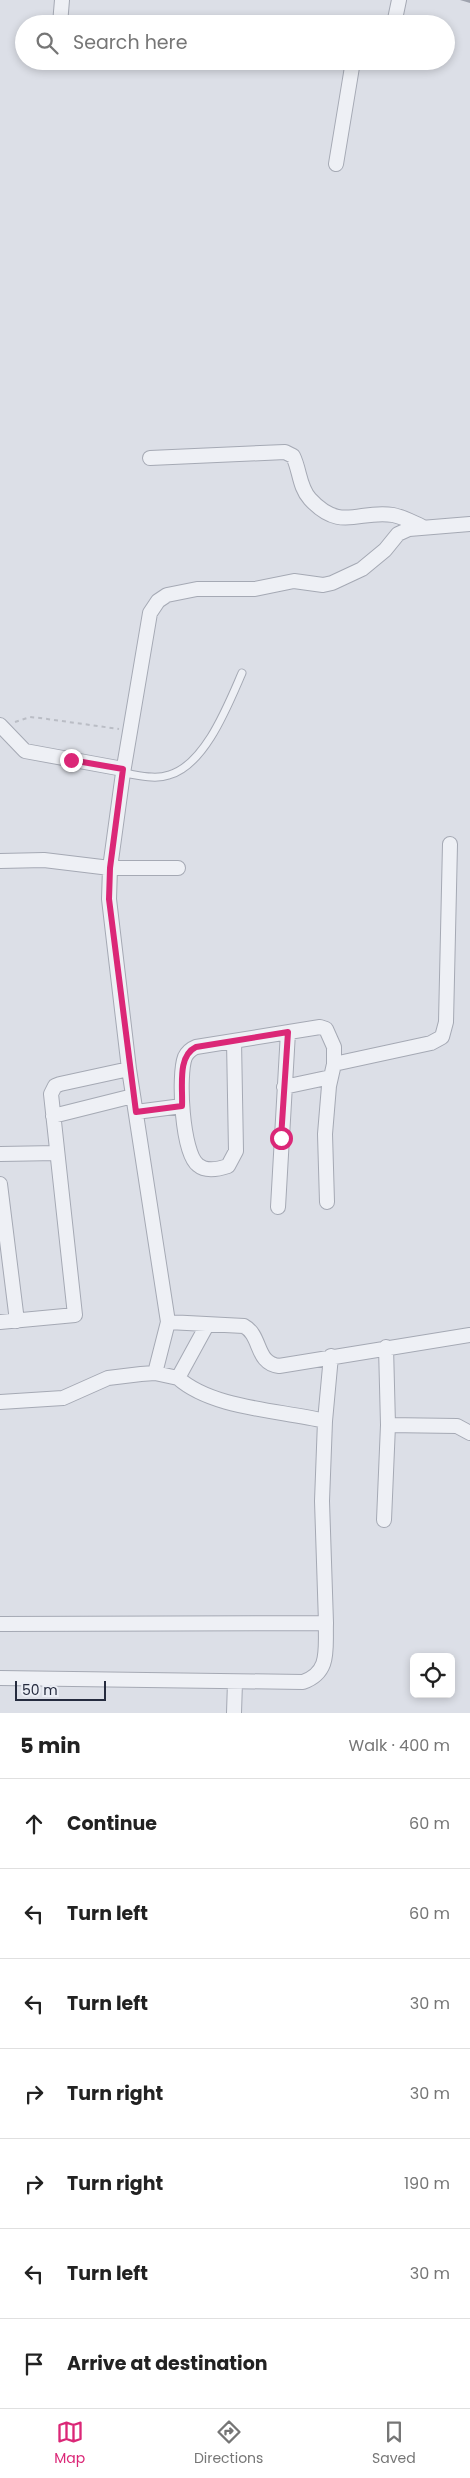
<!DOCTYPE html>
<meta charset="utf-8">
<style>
body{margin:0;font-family:Poppins,sans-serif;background:#f6f6f6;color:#222}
.controls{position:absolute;right:15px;bottom:15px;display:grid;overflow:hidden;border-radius:8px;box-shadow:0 2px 8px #0003}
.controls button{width:45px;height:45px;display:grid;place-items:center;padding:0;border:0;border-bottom:1px solid #e0e0e0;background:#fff;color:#222;font:25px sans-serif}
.scale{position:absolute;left:15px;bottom:12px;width:91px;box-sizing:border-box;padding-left:5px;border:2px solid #252b3e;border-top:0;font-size:14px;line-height:18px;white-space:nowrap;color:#252b3e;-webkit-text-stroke:4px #ebeef5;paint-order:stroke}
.stop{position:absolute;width:15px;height:15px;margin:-11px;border:4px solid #db2777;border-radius:50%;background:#fff}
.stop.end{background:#db2777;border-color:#fff;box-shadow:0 1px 5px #0008}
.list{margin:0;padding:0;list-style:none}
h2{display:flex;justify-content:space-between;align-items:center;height:65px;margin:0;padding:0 20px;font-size:21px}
h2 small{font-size:16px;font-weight:400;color:#767676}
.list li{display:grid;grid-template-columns:32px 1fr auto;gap:15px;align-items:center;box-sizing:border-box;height:90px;padding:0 20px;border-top:1px solid #e0e0e0}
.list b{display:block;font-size:19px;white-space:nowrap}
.list em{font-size:16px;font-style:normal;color:#767676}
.icon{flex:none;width:28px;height:28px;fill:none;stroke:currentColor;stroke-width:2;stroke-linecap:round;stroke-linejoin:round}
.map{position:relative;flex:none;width:470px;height:1713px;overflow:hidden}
.search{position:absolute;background:#fff;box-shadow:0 2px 8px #0003;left:15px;right:15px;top:15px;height:55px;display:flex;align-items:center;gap:12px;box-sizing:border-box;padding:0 18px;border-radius:28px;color:#767676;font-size:19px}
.sheet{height:695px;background:#fff}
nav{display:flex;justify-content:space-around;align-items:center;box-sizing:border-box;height:70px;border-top:1px solid #e0e0e0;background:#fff;font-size:14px;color:#767676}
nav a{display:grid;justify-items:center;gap:2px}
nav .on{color:#db2777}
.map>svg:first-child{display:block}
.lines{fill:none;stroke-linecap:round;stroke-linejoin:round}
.service-casing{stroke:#a5a9b4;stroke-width:9}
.minor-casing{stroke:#a5a9b4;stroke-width:16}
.path{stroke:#babdc5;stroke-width:2;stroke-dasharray:4 4;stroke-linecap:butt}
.service{stroke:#eef0f5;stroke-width:7}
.minor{stroke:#eef0f5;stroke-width:14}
.wall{fill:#9fa3ae}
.route{stroke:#db2777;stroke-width:6}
</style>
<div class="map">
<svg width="470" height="1713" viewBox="0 0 470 1713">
<rect width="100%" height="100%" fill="#dcdfe7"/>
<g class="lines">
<defs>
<path id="service" d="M123 773C138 775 155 780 169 775 205 765 228 705 242 673"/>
<path id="minor" d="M60 24 62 0
M394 24 399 0
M336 164 353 61
M150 458 285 452 293 456C300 470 299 487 310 499 341 533 360 509 393 515 403 517 412 522 421 526
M470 524 409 529 398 534 385 550 362 569 332 583 323 585 294 581 255 589H197L167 595 158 601 150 613 123 773 110 868 109 899 129 1069 168 1322 244 1326C262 1336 255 1363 279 1366L470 1335
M0 725 25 751 123 769
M0 861 44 860 110 868H178
M234 1041 236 1151 228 1166C219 1169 206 1172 198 1165 182 1153 178 1075 185 1057 188 1051 191 1049 196 1047L320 1027 326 1029 334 1047V1064L329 1086 325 1134 327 1202
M334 1064 431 1043 442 1037 446 1022 450 844
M284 1087 331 1077
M136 1112 182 1106
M53 1116 133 1096
M0 1154 57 1153
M0 1184 17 1321
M278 1207 288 1032
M0 1322 75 1315 51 1094 55 1086 60 1084 129 1069
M207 1325 178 1378C213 1409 280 1410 325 1421
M155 1373 168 1322
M0 1402 63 1398 108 1378 141 1374 155 1373 178 1378
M388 1425 457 1426 470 1433
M384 1520 388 1425 386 1347
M0 1624 326 1623 322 1501 325 1421 331 1356
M0 1678 303 1682C331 1672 325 1649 326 1623
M234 1713 235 1682"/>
</defs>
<use href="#service" class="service-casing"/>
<use href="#minor" class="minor-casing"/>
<path class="path" d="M15 722 30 717 40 718 119 729"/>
<use href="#service" class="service"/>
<use href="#minor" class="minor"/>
</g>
<path class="wall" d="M460 0H470V3Z"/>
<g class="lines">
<path class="route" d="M71 760 123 769 110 868 109 899 136 1112 182 1106C183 1087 177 1056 196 1047L288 1032 281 1138"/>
</g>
</svg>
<div class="controls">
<button><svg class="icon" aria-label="locate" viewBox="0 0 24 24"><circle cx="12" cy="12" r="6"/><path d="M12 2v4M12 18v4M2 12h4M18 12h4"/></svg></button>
</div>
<div class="scale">50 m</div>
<div class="stop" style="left:281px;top:1138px"></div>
<div class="stop end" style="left:71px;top:760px"></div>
<div class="search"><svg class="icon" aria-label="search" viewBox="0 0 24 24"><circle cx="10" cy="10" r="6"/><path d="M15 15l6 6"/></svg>Search here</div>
</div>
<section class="sheet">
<h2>5 min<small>Walk · 400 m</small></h2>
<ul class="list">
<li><svg class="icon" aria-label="ahead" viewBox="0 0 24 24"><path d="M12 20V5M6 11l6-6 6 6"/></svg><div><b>Continue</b></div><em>60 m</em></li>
<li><svg class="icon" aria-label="left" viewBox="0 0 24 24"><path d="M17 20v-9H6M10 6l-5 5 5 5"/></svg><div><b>Turn left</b></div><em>60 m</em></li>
<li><svg class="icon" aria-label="left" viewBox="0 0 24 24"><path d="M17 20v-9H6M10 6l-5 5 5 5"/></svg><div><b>Turn left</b></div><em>30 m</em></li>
<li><svg class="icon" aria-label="right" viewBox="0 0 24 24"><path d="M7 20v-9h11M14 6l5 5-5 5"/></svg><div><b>Turn right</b></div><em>30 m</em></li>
<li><svg class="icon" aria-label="right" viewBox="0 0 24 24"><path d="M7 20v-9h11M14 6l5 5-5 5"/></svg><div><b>Turn right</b></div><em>190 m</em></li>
<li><svg class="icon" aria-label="left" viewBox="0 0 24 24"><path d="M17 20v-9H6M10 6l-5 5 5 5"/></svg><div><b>Turn left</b></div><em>30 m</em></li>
<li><svg class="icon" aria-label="arrive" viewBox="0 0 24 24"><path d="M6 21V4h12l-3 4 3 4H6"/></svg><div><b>Arrive at destination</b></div></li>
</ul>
</section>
<nav>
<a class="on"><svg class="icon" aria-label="map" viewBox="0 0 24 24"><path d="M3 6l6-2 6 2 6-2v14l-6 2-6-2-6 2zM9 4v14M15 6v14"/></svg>Map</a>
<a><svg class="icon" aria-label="directions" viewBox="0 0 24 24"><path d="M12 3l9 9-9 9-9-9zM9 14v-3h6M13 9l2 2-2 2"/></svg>Directions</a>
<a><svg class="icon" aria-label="saved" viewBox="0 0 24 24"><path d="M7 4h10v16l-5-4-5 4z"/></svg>Saved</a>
</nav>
